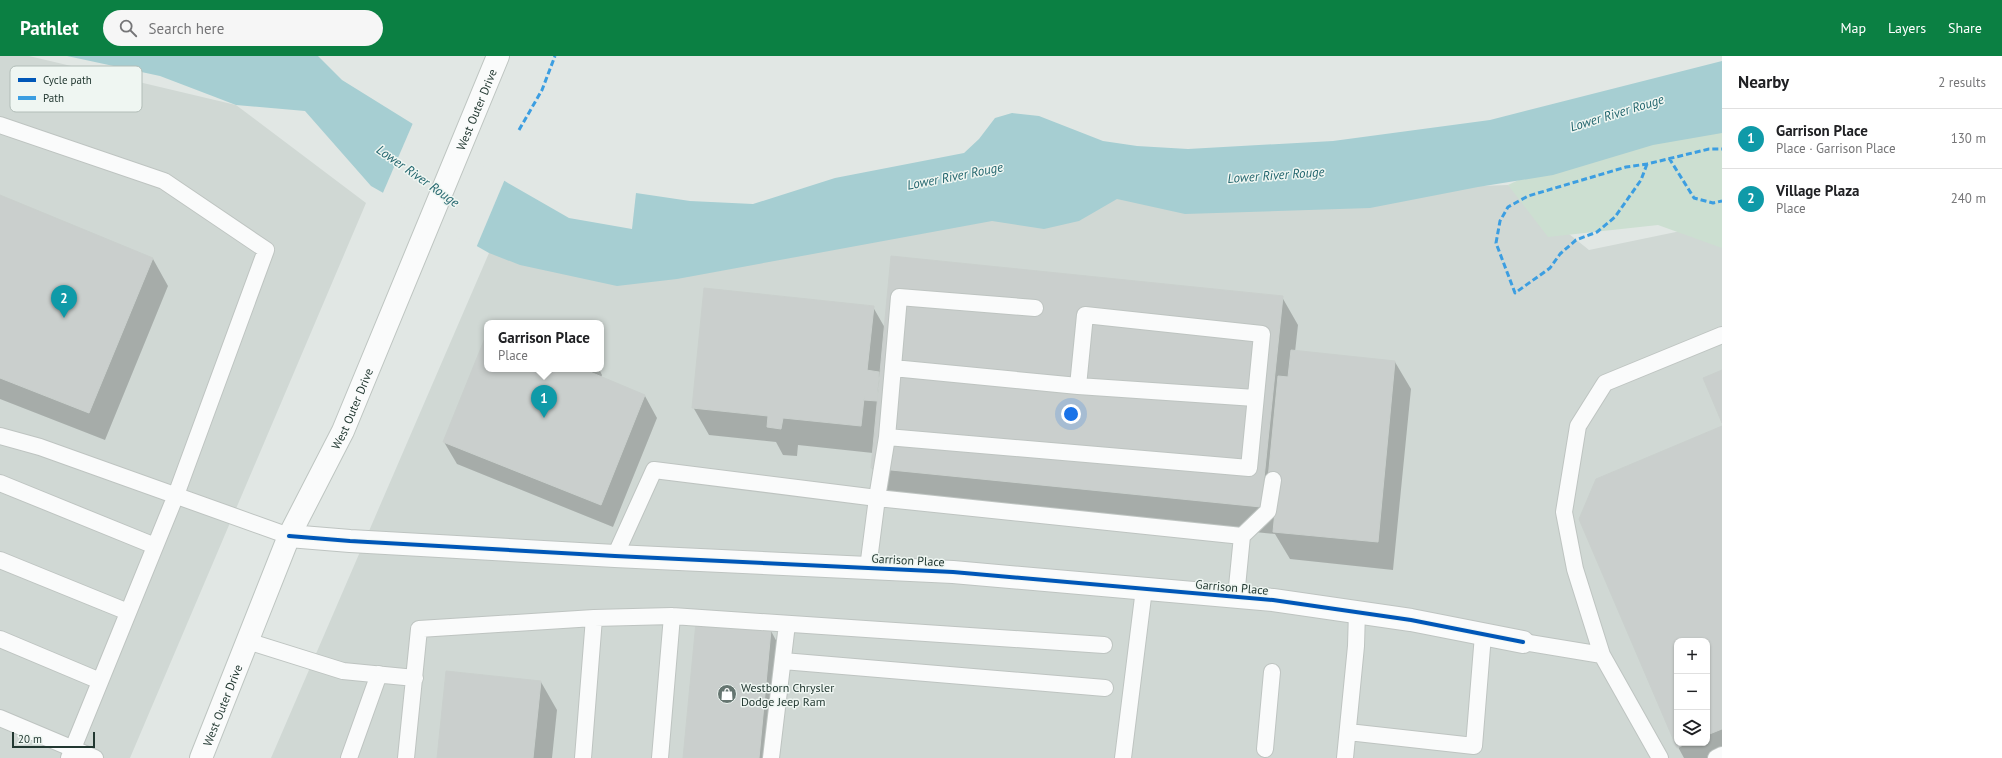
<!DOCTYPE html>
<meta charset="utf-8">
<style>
body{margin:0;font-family:"PT Sans",sans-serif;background:#f6f6f6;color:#202124}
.controls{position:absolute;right:12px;bottom:12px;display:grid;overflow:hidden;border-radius:8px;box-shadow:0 1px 3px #0004}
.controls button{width:36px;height:36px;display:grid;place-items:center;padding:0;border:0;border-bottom:1px solid #e0e0e0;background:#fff;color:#202124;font:20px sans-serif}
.scale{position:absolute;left:12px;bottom:10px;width:83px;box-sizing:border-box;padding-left:4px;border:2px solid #223831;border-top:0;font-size:11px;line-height:14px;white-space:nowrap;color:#223831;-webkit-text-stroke:3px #eff6f2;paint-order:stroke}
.you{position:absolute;left:1071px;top:358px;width:14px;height:14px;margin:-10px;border:3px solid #fff;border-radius:50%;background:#1a73e8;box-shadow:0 0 0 6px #1a73e833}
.badge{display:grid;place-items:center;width:26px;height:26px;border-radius:50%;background:#0b8043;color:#fff;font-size:13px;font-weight:700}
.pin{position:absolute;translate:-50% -33px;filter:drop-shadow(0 1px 2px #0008)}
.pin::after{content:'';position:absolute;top:21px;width:14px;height:12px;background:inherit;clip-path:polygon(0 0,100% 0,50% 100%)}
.popup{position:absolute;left:484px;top:264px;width:120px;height:52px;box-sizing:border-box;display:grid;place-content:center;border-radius:8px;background:#fff;filter:drop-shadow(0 1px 3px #0005);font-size:13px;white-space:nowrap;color:#757577}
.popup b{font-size:15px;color:#202124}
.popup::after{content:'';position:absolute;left:50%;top:100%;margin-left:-8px;border:8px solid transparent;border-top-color:#fff}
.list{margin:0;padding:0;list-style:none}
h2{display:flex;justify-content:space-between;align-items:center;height:52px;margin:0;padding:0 16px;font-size:17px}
h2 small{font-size:13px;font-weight:400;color:#757577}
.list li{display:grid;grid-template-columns:26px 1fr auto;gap:12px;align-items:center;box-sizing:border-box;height:60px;padding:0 16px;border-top:1px solid #e0e0e0}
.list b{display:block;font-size:15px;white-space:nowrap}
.list p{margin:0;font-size:13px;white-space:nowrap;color:#757577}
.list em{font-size:13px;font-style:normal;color:#757577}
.icon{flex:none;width:22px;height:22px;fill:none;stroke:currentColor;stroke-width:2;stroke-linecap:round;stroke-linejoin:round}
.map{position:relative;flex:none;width:1722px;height:702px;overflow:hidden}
header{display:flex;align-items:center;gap:24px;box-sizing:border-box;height:56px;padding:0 20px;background:#0b8043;color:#fff}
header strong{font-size:19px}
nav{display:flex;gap:22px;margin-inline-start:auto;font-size:14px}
.search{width:280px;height:36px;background:#f6f6f6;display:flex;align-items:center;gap:10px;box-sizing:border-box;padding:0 14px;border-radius:22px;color:#757577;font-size:15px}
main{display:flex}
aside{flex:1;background:#fff}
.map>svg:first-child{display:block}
.built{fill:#d0d8d4;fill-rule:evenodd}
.green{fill:#ccdfd1}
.water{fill:#a6ced2}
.pier{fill:#e1e7e4}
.shadow{fill:#0003;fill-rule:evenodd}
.building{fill:#cacfcd;stroke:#cad0cd}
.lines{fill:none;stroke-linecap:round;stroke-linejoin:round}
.service-casing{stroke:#bec4c1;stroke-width:18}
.minor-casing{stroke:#bec4c1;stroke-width:24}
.secondary-casing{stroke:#bec5c1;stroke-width:24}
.service{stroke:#fafbfb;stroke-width:16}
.minor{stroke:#fafbfb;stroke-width:22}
.secondary{stroke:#fafbfb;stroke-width:22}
.quiet{stroke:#3c9ee1;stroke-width:3;stroke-dasharray:6 3;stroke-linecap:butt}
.cycleway-casing{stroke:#eff6f2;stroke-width:6}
.cycleway{stroke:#0057b8;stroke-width:4}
.labels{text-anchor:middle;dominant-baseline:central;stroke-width:3;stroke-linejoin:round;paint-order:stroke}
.street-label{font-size:12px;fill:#223831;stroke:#eff6f2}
.poi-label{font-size:12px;fill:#223831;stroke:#eff6f2;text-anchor:start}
.water-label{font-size:13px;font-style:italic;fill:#22656d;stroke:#eff6f2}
.key{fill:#eff6f2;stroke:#b2bdb8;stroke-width:1}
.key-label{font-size:11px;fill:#223831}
</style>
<header>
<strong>Pathlet</strong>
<div class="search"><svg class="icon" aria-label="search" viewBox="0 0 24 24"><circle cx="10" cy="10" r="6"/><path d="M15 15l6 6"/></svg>Search here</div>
<nav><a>Map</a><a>Layers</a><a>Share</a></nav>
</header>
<main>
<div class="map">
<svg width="1722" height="702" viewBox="0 0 1722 702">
<rect width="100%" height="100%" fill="#e1e7e4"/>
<path class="built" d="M0 0H29L236 49 366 147 130 702H0Z
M1508 129 1589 194 1700 171 1722 181V702H271L489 197 1117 143ZM487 267H601V313H487ZM1677 585H1707V687H1677Z"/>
<path class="green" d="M1722 66V192L1658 169 1548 181 1508 129 1559 105Z"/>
<path class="water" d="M67 0H318L342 24 508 127 569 162 632 173 636 137 690 145 753 148 835 122 964 97 979 83 995 62 1012 57 1039 60 1103 85 1137 90 1188 93 1333 85 1490 64 1722 5V77L1653 89 1553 119 1478 131 1370 152 1185 158 1117 143 1079 165 1044 173 992 165 677 223 617 230 520 209 489 197 371 130 305 55 236 49 160 20Z"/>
<path class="pier" d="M413 67 505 123 476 192 382 139Z"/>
<path class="shadow" d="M0 140 153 203 168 230 105 384 0 343Z
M1282 241 1298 269 1295 296 1395 306 1411 333 1393 514 1290 503 1275 478 887 439 872 412 873 397 798 389 797 400 783 399 776 386 709 379 693 351 873 251 885 272Z
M487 280V313H599L602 319 601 322 645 340 657 362 613 471 457 408 444 386Z
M1722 371V702H1684L1678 691 1580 463ZM1677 585H1707V687H1677Z
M771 575 786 603 777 702H684Z
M541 626 557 654 552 702H438Z"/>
<path class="building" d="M0 139 153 202 89 357 0 322Z
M891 200 1283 240 1261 451 871 412Z
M704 232 874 250 861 370 783 362 781 373 767 371 768 360 692 352Z
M487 277V313H583L645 339 601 449 443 386Z
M1291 294 1395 305 1378 486 1273 476 1278 424 1268 423 1278 320 1288 321Z
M866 314 879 316 877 345 864 344Z
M1722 314V367L1703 322Z
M1722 370V673L1707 679V585H1677V687H1688L1677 692 1579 463 1596 423Z
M696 566 771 574 759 702H683Z
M446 615 541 625 533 702H437Z"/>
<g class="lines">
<defs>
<path id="service" d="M0 69 164 125 266 194 176 439 69 702
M1035 252 899 241 887 381 1249 412 1262 278 1085 259 1078 330
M893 312 1078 330 1255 342
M0 380 40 391 289 480
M887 381 877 442 1242 480
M0 427 155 490
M615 500 654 414 877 442 868 512
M0 504 128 556
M1236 541 1242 480 1268 455 1273 424
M594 562 672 560 1104 589
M0 583 100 625
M247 585 343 615 415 622
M1523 586 1602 599 1660 702
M1602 599 1575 513 1564 456 1578 370 1605 327 1722 279
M783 605 1105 632
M0 662 95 702
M1348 676 1474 690 1483 579
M1265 693 1272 616
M349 702 379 618
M406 702 419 573 594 562 583 702
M660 702 672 560
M771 702 787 568
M1123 702 1144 533
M1345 702 1356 590 1357 555
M1716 702 1722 699"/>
<path id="minor" d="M289 480 350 485 615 500 953 516 1273 544 1411 564 1523 586"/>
<g id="secondary">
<path id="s1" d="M201 702 289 480 343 375 498 0"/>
</g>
</defs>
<use href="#service" class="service-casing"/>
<use href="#minor" class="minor-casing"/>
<use href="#secondary" class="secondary-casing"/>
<use href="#service" class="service"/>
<use href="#minor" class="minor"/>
<use href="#secondary" class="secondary"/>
<path class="quiet" d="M519 74 542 34 555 0
M1669 102 1694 142 1713 147 1722 145
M1647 108 1641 124 1615 161 1597 176 1576 184 1560 198 1550 212 1515 237 1496 187 1500 165 1508 151 1528 140 1626 111 1647 108 1709 93H1722"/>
<defs>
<path id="cycleway" d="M289 480 350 485 615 500 953 516 1273 544 1411 564 1523 586"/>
</defs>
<use href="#cycleway" class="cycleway-casing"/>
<use href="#cycleway" class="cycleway"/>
</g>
<defs>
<symbol id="shop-disc" viewBox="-11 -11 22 22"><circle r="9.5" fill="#657570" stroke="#eff6f2"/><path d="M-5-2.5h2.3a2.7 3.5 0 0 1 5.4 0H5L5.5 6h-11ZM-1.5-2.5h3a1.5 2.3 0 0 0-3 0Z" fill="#fff"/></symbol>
</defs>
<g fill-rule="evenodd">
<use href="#shop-disc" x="716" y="627" width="22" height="22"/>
</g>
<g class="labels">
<g class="street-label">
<text stroke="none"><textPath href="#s1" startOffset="705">West Outer Drive</textPath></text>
<text stroke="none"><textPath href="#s1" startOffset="381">West Outer Drive</textPath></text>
<text transform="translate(908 504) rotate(3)">Garrison Place</text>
<text transform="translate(1232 531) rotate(5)">Garrison Place</text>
<text stroke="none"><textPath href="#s1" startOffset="57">West Outer Drive</textPath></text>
</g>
<g class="poi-label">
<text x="741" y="631">Westborn Chrysler<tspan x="741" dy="14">Dodge Jeep Ram</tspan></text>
</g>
<g class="water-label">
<text transform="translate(1617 57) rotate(-17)">Lower River Rouge</text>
<text transform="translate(1276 119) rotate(-4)">Lower River Rouge</text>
<text transform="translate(418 120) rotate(35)">Lower River Rouge</text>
<text transform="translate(955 120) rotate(-11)">Lower River Rouge</text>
</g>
</g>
<rect x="10" y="10" width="132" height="46" rx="6" class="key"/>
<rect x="18" y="22" width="18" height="4" fill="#0057b8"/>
<rect x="18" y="40" width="18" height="4" fill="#3c9ee1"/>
<g class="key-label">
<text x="43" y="28">Cycle path</text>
<text x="43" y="46">Path</text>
</g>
</svg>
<div class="controls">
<button>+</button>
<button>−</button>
<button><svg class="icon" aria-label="layers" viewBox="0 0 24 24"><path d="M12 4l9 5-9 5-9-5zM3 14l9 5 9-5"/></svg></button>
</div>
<div class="scale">20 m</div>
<div class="you"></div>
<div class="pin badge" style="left:544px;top:362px;background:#0f9aa8">1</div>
<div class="popup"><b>Garrison Place</b>Place</div>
<div class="pin badge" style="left:64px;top:262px;background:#0f9aa8">2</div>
</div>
<aside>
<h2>Nearby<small>2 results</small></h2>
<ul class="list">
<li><span class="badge" style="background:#0f9aa8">1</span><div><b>Garrison Place</b><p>Place · Garrison Place</p></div><em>130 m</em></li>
<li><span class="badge" style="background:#0f9aa8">2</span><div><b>Village Plaza</b><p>Place</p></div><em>240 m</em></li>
</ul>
</aside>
</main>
